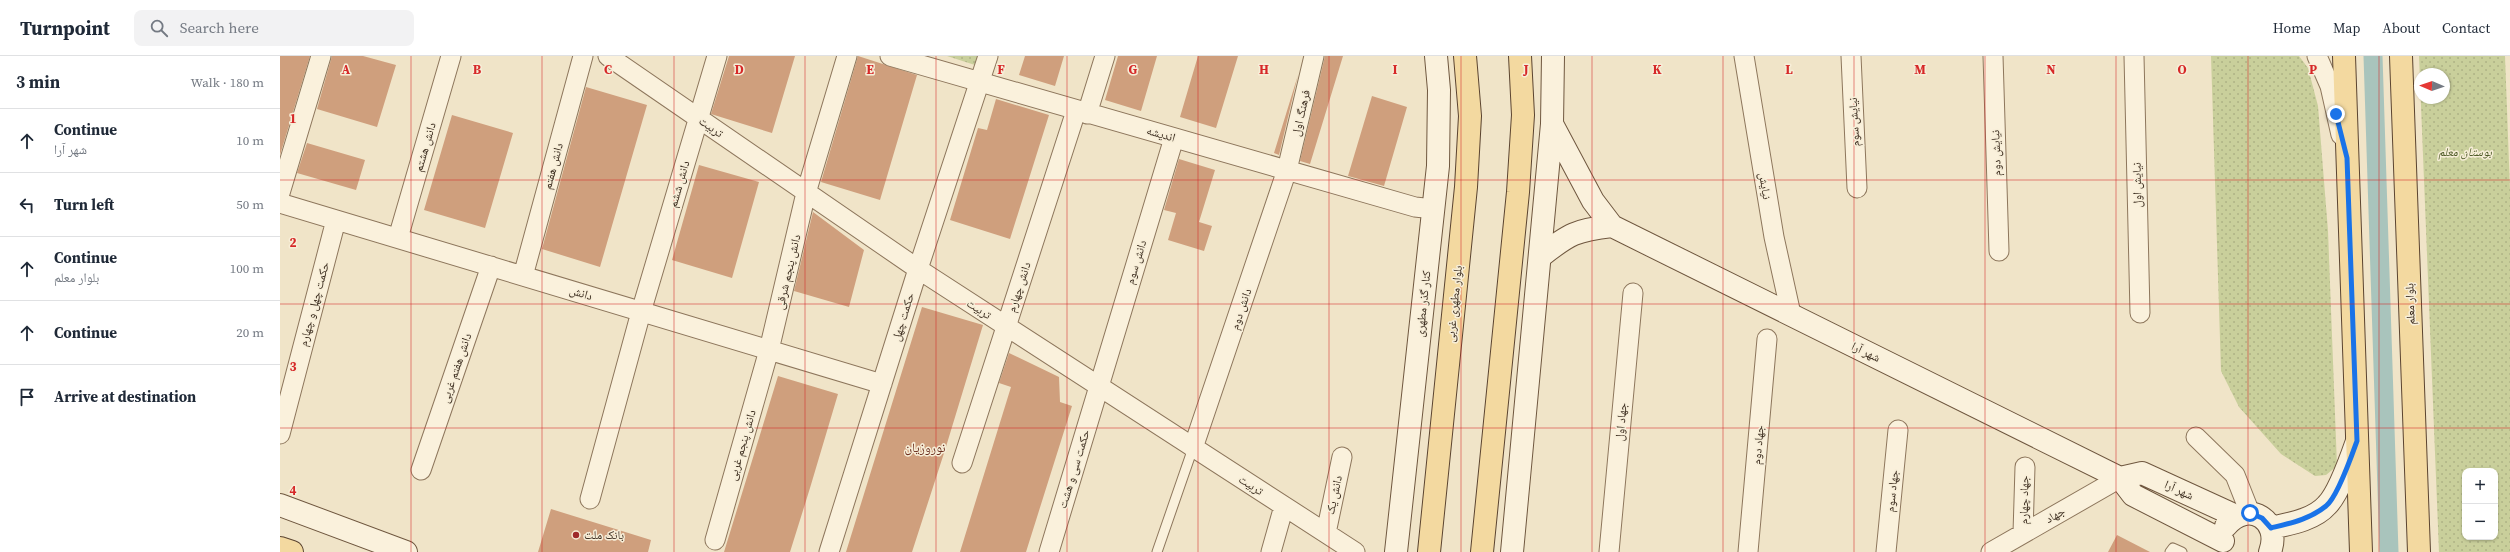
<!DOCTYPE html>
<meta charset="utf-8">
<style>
body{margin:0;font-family:"Source Serif 4","Noto Naskh Arabic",serif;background:#f2f2f3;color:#1f2937}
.controls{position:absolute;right:12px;bottom:12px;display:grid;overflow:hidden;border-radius:8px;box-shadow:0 1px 3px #0004}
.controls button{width:36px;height:36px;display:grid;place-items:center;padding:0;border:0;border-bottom:1px solid #e0e1e3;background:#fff;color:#1f2937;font:20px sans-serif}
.compass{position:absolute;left:2134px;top:12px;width:36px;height:36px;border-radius:50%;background:#fff;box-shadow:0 1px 3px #0004;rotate:272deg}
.stop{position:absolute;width:12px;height:12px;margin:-9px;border:3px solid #1a73e8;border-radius:50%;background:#fff}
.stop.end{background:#1a73e8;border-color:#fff;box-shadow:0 1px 4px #0008}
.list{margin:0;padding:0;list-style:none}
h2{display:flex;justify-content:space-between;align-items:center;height:52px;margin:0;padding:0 16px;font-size:17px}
h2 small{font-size:13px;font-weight:400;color:#747a83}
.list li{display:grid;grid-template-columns:26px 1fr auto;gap:12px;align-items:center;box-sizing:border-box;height:64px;padding:0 16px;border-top:1px solid #e0e1e3}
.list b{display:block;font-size:15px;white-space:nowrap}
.list p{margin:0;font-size:13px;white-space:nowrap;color:#747a83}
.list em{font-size:13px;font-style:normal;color:#747a83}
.icon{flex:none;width:22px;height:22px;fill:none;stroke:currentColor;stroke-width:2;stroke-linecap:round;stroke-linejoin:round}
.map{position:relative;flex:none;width:2230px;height:496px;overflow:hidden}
header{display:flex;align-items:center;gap:24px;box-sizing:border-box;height:56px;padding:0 20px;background:#fff;border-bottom:1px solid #e0e1e3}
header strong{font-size:19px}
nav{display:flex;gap:22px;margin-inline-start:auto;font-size:14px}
.search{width:280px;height:36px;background:#f2f2f3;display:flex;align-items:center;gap:10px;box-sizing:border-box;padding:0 14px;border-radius:8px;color:#747a83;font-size:15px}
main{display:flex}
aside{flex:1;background:#fff}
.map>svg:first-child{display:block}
.park{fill:url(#park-dots);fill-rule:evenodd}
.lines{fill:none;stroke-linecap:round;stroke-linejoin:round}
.canal{stroke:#a9c4bc;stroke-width:19}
.building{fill:#cf9f7d}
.lane-casing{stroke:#8d765c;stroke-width:11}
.street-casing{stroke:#8d765c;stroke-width:21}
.secondary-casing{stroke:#6f573f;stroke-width:24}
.primary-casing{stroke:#5b4430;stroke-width:24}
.lane{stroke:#faf1dc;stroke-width:9}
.street{stroke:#faf1dc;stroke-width:19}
.secondary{stroke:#faf1dc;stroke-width:22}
.primary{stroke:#f3d9a0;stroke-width:22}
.route{stroke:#1a73e8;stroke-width:5}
.grid{fill:none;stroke:#d62828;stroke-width:1;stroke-opacity:0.55}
.poi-dot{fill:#9e2a2b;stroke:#f7eed8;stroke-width:1.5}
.labels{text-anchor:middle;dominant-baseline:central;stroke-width:3;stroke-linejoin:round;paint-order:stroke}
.street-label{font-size:12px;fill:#3d2e20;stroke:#f7eed8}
.park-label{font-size:12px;font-style:italic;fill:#4d5a26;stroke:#f7eed8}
.poi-label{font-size:12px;fill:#3d2e20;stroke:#f7eed8;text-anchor:start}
.neighbourhood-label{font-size:13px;fill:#6b2e1e;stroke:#f7eed8}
.grid-label{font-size:13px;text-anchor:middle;font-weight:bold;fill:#d62828;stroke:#f7eed8;stroke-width:3;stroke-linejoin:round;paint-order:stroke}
</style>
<header>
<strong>Turnpoint</strong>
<div class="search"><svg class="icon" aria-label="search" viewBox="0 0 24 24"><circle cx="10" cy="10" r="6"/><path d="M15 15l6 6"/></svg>Search here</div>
<nav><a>Home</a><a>Map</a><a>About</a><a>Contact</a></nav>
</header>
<main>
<aside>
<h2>3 min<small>Walk · 180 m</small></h2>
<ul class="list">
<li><svg class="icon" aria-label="ahead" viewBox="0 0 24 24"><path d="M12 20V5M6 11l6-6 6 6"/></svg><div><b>Continue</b><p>شهر آرا</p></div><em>10 m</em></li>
<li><svg class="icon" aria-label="left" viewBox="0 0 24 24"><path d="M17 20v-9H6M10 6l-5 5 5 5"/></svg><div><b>Turn left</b></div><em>50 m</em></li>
<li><svg class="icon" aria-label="ahead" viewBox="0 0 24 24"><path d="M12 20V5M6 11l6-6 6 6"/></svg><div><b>Continue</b><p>بلوار معلم</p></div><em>100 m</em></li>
<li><svg class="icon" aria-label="ahead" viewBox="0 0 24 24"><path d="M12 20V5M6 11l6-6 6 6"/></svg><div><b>Continue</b></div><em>20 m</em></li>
<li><svg class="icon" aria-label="arrive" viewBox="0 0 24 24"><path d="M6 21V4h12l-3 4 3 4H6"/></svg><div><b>Arrive at destination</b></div></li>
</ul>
</aside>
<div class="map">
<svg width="2230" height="496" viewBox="0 0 2230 496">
<defs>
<pattern id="park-dots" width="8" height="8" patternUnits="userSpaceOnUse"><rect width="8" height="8" fill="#c9cf9b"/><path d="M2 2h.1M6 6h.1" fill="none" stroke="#aeb285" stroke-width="1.8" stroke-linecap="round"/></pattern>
</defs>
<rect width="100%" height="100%" fill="#f0e4c8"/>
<path class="park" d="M667 0H702L698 10Z
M1931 0H2019L2028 12 2038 50 2048 175 2057 410 2046 419 2035 420 2001 398 1959 351 1941 315Z
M2139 0H2225L2230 134V496H2159ZM2140 18H2164V42H2140ZM2185 415H2215V481H2185Z"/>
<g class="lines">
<path class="canal" d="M2093 0 2109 496"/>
</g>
<path class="building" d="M0 0H30L0 99Z
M52 0H83L116 9 97 71 37 53Z
M449 0H515L492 77 431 58Z
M578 0 637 19 600 144 541 126Z
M745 0H784L775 30 739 19Z
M838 0H877L861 55 825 44Z
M918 0H958L936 72 900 61Z
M1045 0H1063L1030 108 1020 105Z
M1018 19 999 99 994 97Z
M306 31 367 49 320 211 262 193Z
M1092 40 1127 51 1104 130 1068 120Z
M716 43 769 59 730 183 670 164 698 72 707 74Z
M172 59 233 77 205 172 144 154Z
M27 87 85 104 76 134 17 117Z
M899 103 935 114 919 166 932 170 924 195 888 184 896 157 884 154Z
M419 109 479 126 452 222 392 204Z
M533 156 584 194 569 251 514 235Z
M642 251 703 269 665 394 632 496H566Z
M729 297 779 321 780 346 792 350 746 496H680L731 331 719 327Z
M498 320 558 338 530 432 510 496H444Z
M271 453 371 484 368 496H258Z
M1837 479 1870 496H1828Z"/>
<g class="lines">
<defs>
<path id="lane" d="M877 496 913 392
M1890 496 1893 492 1902 496"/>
<path id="street" d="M328 0 638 213 1075 496
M610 0 1135 151 1154 153
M1464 0 1494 181 1511 258
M1571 0 1577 132
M1713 0 1719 195
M1854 0 1860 257
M2037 0 2050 30 2061 79
M807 58 825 0
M0 137 41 0
M0 147 602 328
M118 182 171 0
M243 220 303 0
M0 378 56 164
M1916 381 1955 419 1970 457
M913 392 1007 114 1034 0
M682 407 796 55
M141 414 211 210
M310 443 361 256 437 0
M1046 477 1062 401
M1743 477 1745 411
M435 484 489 294 526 137 567 0
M549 496 638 213 708 0
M769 496 894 82
M991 496 1004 450
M1329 496 1353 237
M1468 496 1487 283
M1606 496 1618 374
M1711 496 1840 422"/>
<path id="secondary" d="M1272 68 1313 145 1332 170 1840 422 1853 439 1943 485
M1261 200C1289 178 1296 174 1332 170
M1840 422 1862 417 1956 460
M0 449 126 496
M1946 470C1968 443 2002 464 1990 496
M1991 472C2009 468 2034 464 2047 449 2059 437 2071 402 2077 385
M1116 496 1158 110 1159 34 1156 0
M1232 496 1272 68 1273 0"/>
<path id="primary" d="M2064 0 2081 496
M2121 0 2139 496
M0 492 12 496
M1149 496 1186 131 1190 60 1185 0
M1202 496 1238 136 1243 59 1240 0"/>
</defs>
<use href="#lane" class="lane-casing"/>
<use href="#street" class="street-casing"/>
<use href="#secondary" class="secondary-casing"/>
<use href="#primary" class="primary-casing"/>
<use href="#lane" class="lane"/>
<use href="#street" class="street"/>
<use href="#secondary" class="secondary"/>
<use href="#primary" class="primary"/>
</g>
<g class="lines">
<path class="route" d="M1970 457 1982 462 1991 472C2011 467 2030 463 2046 450 2057 442 2072 399 2077 385L2067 102 2056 58"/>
</g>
<path class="grid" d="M131 0V496M262 0V496M394 0V496M525 0V496M656 0V496M787 0V496M918 0V496M1049 0V496M1181 0V496M1312 0V496M1443 0V496M1574 0V496M1705 0V496M1836 0V496M1968 0V496M2099 0V496M0 124H2230M0 248H2230M0 372H2230"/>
<circle class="poi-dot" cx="296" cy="479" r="4"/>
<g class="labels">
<g class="street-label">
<text transform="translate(1021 57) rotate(-77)">فرهنگ اول</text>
<text transform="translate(1574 66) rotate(-93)">نیایش سوم</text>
<text transform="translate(431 71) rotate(35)">تربیت</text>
<text transform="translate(881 78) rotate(16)">اندیشه</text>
<text transform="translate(145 91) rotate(-74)">دانش هشتم</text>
<text transform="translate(1716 97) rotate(-92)">نیایش دوم</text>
<text transform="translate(273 110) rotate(-75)">دانش هفتم</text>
<text transform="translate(399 128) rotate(-74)">دانش ششم</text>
<text transform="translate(1857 129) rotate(-91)">نیایش اول</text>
<text transform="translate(1485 130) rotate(81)">نيايش</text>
<text transform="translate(856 206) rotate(-73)">دانش سوم</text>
<text transform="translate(508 216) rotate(-77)">دانش پنجم شرقی</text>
<text transform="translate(739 231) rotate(-72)">دانش چهارم</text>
<text transform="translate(301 237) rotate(17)">دانش</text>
<text transform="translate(34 248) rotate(-75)">حکمت چهل و چهارم</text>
<text transform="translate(1143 248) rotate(-84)">کنار گذر مطهری</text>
<text transform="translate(1174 248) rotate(-84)">بلوار مطهری غربی</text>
<text transform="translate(2130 248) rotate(-92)">بلوار معلم</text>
<text transform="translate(699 253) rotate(33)">تربیت</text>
<text transform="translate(961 253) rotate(-71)">دانش دوم</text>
<text transform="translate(623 261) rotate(-73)">حکمت چهل</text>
<text transform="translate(1586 296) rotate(26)">شهر آرا</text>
<text transform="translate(176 312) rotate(-71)">دانش هفتم غربی</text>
<text transform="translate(1341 366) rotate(-85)">جهاد اول</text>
<text transform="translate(462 389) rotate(-74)">دانش پنجم غربی</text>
<text transform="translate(1478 389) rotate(-85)">جهاد دوم</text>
<text transform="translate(794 413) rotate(-73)">حکمت سی و هشت</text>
<text transform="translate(971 429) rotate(33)">تربیت</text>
<text transform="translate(1899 434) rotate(24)">شهر آرا</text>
<text transform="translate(1612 435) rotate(-84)">جهاد سوم</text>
<text transform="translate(1054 439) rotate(-78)">دانش یک</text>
<text transform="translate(1744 444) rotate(-89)">جهاد چهارم</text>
<text transform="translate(1775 459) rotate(-30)">جهاد</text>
</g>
<g class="park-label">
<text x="2185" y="96">بوستان معلم</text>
</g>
<g class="poi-label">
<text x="304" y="479">بانک ملت</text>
</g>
<g class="neighbourhood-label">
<text x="645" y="391">نوروزیان</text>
</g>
</g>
<g class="grid-label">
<text x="66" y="18">A</text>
<text x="197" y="18">B</text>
<text x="328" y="18">C</text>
<text x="459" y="18">D</text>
<text x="590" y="18">E</text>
<text x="721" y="18">F</text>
<text x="853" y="18">G</text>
<text x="984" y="18">H</text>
<text x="1115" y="18">I</text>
<text x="1246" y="18">J</text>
<text x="1377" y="18">K</text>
<text x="1509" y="18">L</text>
<text x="1640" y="18">M</text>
<text x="1771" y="18">N</text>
<text x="1902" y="18">O</text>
<text x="2033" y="18">P</text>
<text x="13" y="67">1</text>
<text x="13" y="191">2</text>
<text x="13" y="315">3</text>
<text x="13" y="439">4</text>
</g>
</svg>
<div class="controls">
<button>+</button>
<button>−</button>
</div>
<svg class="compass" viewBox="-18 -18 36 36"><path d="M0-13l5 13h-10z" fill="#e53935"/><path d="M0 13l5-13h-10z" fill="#747a83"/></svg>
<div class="stop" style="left:1970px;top:457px"></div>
<div class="stop end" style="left:2056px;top:58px"></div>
</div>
</main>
